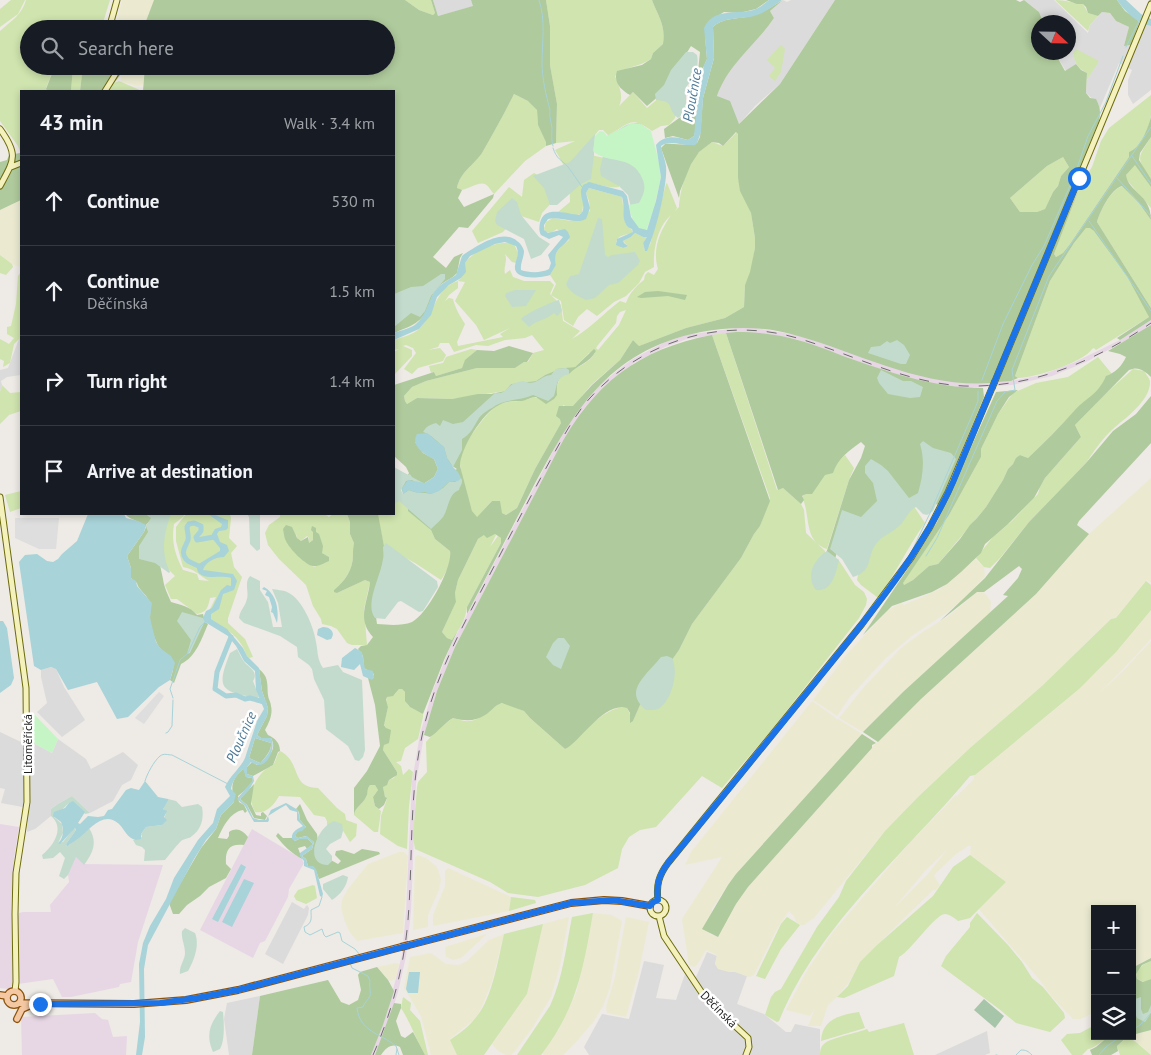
<!DOCTYPE html>
<meta charset="utf-8">
<style>
body{margin:0;font-family:"PT Sans",sans-serif;background:#20242c;color:#f1f3f6}
.controls{position:absolute;right:15px;bottom:15px;display:grid;overflow:hidden;border-radius:0px;box-shadow:0 2px 8px #0003}
.controls button{width:45px;height:45px;display:grid;place-items:center;padding:0;border:0;border-bottom:1px solid #363941;background:#171b24;color:#f1f3f6;font:25px sans-serif}
.compass{position:absolute;left:1031px;top:15px;width:45px;height:45px;border-radius:50%;background:#171b24;box-shadow:0 2px 8px #0003;rotate:112deg}
.stop{position:absolute;width:15px;height:15px;margin:-11px;border:4px solid #1a73e8;border-radius:50%;background:#fff}
.stop.end{background:#1a73e8;border-color:#fff;box-shadow:0 1px 5px #0008}
.list{margin:0;padding:0;list-style:none}
h2{display:flex;justify-content:space-between;align-items:center;height:65px;margin:0;padding:0 20px;font-size:21px}
h2 small{font-size:16px;font-weight:400;color:#9ea1a6}
.list li{display:grid;grid-template-columns:32px 1fr auto;gap:15px;align-items:center;box-sizing:border-box;height:90px;padding:0 20px;border-top:1px solid #363941}
.list b{display:block;font-size:19px;white-space:nowrap}
.list p{margin:0;font-size:16px;white-space:nowrap;color:#9ea1a6}
.list em{font-size:16px;font-style:normal;color:#9ea1a6}
.icon{flex:none;width:28px;height:28px;fill:none;stroke:currentColor;stroke-width:2;stroke-linecap:round;stroke-linejoin:round}
.map{position:relative;flex:none;width:1151px;height:1055px;overflow:hidden}
.search{position:absolute;background:#171b24;box-shadow:0 2px 8px #0003;left:20px;top:20px;width:375px;height:55px;display:flex;align-items:center;gap:12px;box-sizing:border-box;padding:0 18px;border-radius:28px;color:#9ea1a6;font-size:19px}
.panel{position:absolute;background:#171b24;box-shadow:0 2px 8px #0003;left:20px;top:90px;width:375px;height:425px;border-radius:0px}
.map>svg:first-child{display:block}
.residential{fill:#dcdbdb}
.industrial{fill:#e7d7e5}
.farmland{fill:#ebead1;fill-rule:evenodd}
.grass{fill:#cfe4ae;fill-rule:evenodd}
.forest{fill:#afca9c;fill-rule:evenodd}
.wetland{fill:#c3dbcd}
.cemetery{fill:#a7c5a9}
.park{fill:#c6f5c5}
.parking{fill:#dedede}
.water{fill:#a8d3d8;fill-rule:evenodd}
.lines{fill:none;stroke-linecap:round;stroke-linejoin:round}
.stream{stroke:#a8d3d8;stroke-width:1}
.river{stroke:#a8d3d8;stroke-width:5}
.secondary-casing{stroke:#6c6b0d;stroke-width:7}
.primary-casing{stroke:#8c530c;stroke-width:8}
.secondary{stroke:#f4f1bc;stroke-width:5}
.primary{stroke:#f4c8a3;stroke-width:5.5}
.rail{stroke:#6c6c6c;stroke-width:1;stroke-dasharray:10 10;stroke-linecap:butt}
.secondary-bridge-casing{stroke:#6c6b0d;stroke-width:7;stroke-linecap:butt}
.primary-bridge-casing{stroke:#8c530c;stroke-width:8;stroke-linecap:butt}
.secondary-bridge{stroke:#f4f1bc;stroke-width:5}
.primary-bridge{stroke:#f4c8a3;stroke-width:5.5}
.route{stroke:#1a73e8;stroke-width:6}
.labels{text-anchor:middle;dominant-baseline:central;stroke-width:5;stroke-linejoin:round;paint-order:stroke}
.street-label{font-size:12px;fill:#1e1e1e;stroke:#fff}
.water-label{font-size:14px;font-style:italic;fill:#4c7997;stroke:#fff}
</style>
<div class="map">
<svg width="1151" height="1055" viewBox="0 0 1151 1055">
<rect width="100%" height="100%" fill="#eeeae5"/>
<path class="residential" d="M433 0H471L474 6 438 16Z
M783 0 787 2 791 0H835L780 84 755 106 739 124 717 96 721 83 731 67 765 30 774 18 770 11Z
M1024 0H1054L1088 33 1090 25 1102 12 1110 13 1116 21 1129 27 1125 46 1137 44 1146 25 1151 26V90L1133 104 1128 95V80L1132 70 1119 63 1099 110 1098 104 1086 93 1087 80 1098 61 1073 53 1076 64 1066 71 1055 53 1068 52V22H1043L1039 12Z
M21 337V375L7 377 1 381 2 385 0 392V370L8 368 19 339Z
M51 667 56 669 64 687 85 720 62 737 37 712 47 703 41 677V670Z
M0 732 21 742 30 741 52 753 58 739 86 759 91 769 123 752 138 765 131 780 122 785 113 801 90 813 72 796 58 804 51 809V816L35 829 27 832 28 808 1 803 5 789 0 788Z
M292 902 304 909 307 905 309 908 308 915 283 964 265 954Z
M707 952 717 956 715 964 747 976 737 1004 764 1014 786 1032H791L795 1024 820 1029V1055H589L584 1047 602 1014 629 1019 644 961 664 965 656 998 676 1000 685 974 693 984Z
M260 996 252 1055H229L224 1019 227 1003Z
M987 1031 990 1053 985 1055H935Z"/>
<path class="industrial" d="M1151 320V325L1145 330 1086 362 1052 376 1012 385 963 388 923 382 888 372 795 339 767 334 736 332 687 339 665 347 634 363 605 386 583 410 564 440 455 647 437 691 424 735 416 783 411 912 406 956 398 992 387 1027 375 1055H371L387 1013 402 955 406 912 412 782 420 734 433 690 451 645 560 438 580 407 603 382 631 360 663 343 686 335 736 328H756L796 335 963 383 1011 381 1041 375 1073 363 1120 340Z
M0 824 19 827 14 859 11 909 13 985 9 989 0 988Z
M252 829 302 859 304 863 289 889 288 897 265 941 260 943 253 958 200 930Z
M76 856 83 864 163 865 138 942 131 982 120 984 119 987 71 997H62L53 979 18 984 17 920 19 913 23 912H51L50 905 69 882 68 874Z
M95 1013 102 1019 108 1020 113 1037 127 1036 126 1055H22L21 1017Z"/>
<path class="farmland" d="M122 0H154L143 29H115Z
M121 66H145L143 85 137 86 121 82Z
M21 200V267L12 264 0 255V210Z
M1151 478V583L1147 580 1116 618 1111 619 1042 686 970 748 918 797 885 831 814 918 804 925H801L796 922 794 916 789 911 777 929 754 975 749 977 735 972H729L718 969 715 964 717 955 706 950 697 965 694 967 689 965 682 919 722 857 685 865 691 852 812 701 836 718V719H838L862 734 728 885 712 909 710 934 718 937 736 904 748 887 867 752 921 699 1036 594 1089 534Z
M975 559 984 567 985 576 966 597 945 614 913 635 886 658 849 698 837 716 813 700 846 655 888 610 901 603 904 605 940 589Z
M981 591 986 594 991 602 990 613 903 692 863 732 839 718 864 687 901 648 921 633 950 615 977 592Z
M1151 610V639L1124 668 1096 696 1124 670 1151 641V958L1132 968V909H1095V1012L1081 1019H1073L1052 997 1039 979 979 909 1006 882 1000 878V875L998 876 970 855 971 846H968L955 855 935 874 934 876 940 885 936 890H933L860 962 850 981 837 997 828 1005 821 1026H808L815 1009 810 1016 786 1010 808 969 833 932 906 847 956 795 957 796 974 779V776L985 766 1044 718 1101 668ZM946 851 927 875 895 907 925 871Z
M399 852H404L408 856 403 933 357 941 349 931 345 922 341 908 342 900 348 889 368 864Z
M418 855 426 858 435 865 438 869 441 880 439 890 428 915V927L413 930 415 857Z
M448 868 511 897 509 911 433 926V915L445 886V871Z
M593 913 612 915 622 921 610 988 603 1006 594 1021 577 1041 563 1055H544L542 1053 559 1029 577 991Z
M569 917 560 966 551 997 531 1030 515 1051 511 1055H506L498 1051 492 1044 527 994 543 924Z
M626 917 649 922 639 971 626 1017 607 1013 606 1007 615 977Z
M486 934V935L461 958 453 960 446 957 445 947Z
M504 934 492 982 481 1009 475 1019 450 1039 457 1055H431L421 1016 404 988 410 957 431 953 446 964 459 965 467 961 489 940Z
M396 963 399 964 397 974 395 979 391 981 388 980 377 967Z
M1151 1030V1055L1130 1036Z"/>
<path class="grass" d="M11 0H25L18 14 0 27V9Z
M26 0H110L101 29H29V66H55L46 88 48 91H21V154L18 146 0 121V31C11 21 22 15 26 0Z
M405 0H431L435 13 433 15 419 10Z
M546 0H652C658 16 666 25 663 44L653 53 651 59C639 67 626 66 615 76 619 86 624 96 619 106L633 92 647 108 660 97H667L677 111 675 118 669 125 661 126 652 131C629 114 629 125 608 135L603 130H599L594 136 591 155 626 163 640 200 619 185V187C608 189 596 182 586 183L582 213C574 218 566 213 558 212L570 202C570 180 567 169 555 150L575 141 556 143 557 104 550 65V26Z
M1055 0C1065 0 1073 3 1083 4L1088 13 1098 16 1090 25 1088 31Z
M781 45 785 49 781 72 775 81 769 76 775 68 767 60Z
M1076 49 1099 61 1087 80V73C1077 68 1075 63 1073 53Z
M72 66H83L80 91H71L73 67Z
M119 81 142 91H108L112 84Z
M514 94 530 102 537 110 538 125 547 142 546 146 525 161 494 194C491 191 489 186 485 184 479 181 467 190 460 190L457 188C460 172 474 165 482 153 493 134 504 114 514 94Z
M1151 95C1151 102 1151 109 1151 115 1150 126 1141 149 1129 152V157L1070 244 1063 253 1056 257 1054 254 1081 184 1092 167 1101 141 1109 128Z
M737 132 738 135V178L751 213 755 238V248L751 272 745 285 744 307 725 318 686 328 639 346 633 340 620 360 591 385 573 407H568L563 405 561 423 535 469 517 508 506 515 502 513 492 501 477 517H475L472 511C469 501 458 466 460 458 463 445 486 412 498 405 505 401 516 402 524 400 532 399 534 395 542 400L556 390 560 377C573 368 588 366 596 351L589 353 575 367 562 369 545 375 536 381 511 384 505 391 452 399 417 398 407 404 405 401 404 396 412 387 426 381 477 368H515L524 362H528L533 353 544 350 532 335 525 338 505 340 488 346 476 345 454 352 449 343H440L438 347 428 350 440 348 446 355 443 361 418 368 412 374 404 369 416 353 413 348 406 345 403 346 412 350V356L394 375V352L399 349 394 350V340C402 337 413 335 419 329 435 314 435 288 458 281V288L449 295 445 301 449 298 453 299C455 308 460 316 465 324L457 342 458 346 503 337 500 334 510 328 484 340 476 325 455 301 465 282 458 281C465 275 465 270 465 263 472 251 501 239 514 244L518 253 516 263 512 262 505 254C508 261 503 267 505 274L510 270 513 277 524 281H550L554 285 550 294 561 305 563 321 580 331 572 339C590 329 604 313 620 301L626 303C629 294 636 286 644 280L645 275 648 272 654 275 658 269C652 249 660 231 671 215 657 227 653 250 654 267L645 272 639 283 626 296 614 302 597 316 587 309 578 317 573 326 564 320 561 301 551 295 556 284 550 275 556 265C553 250 559 250 569 240L557 229 551 233 545 232 544 229 546 222 553 218 571 221 590 211 589 201 586 193 589 188 622 197 625 223 633 231 632 233C625 235 618 235 616 242L622 248 626 247 628 246 623 241 631 237 635 233 643 237H647L643 243 645 251 650 245 666 184 667 183 677 208 675 211 679 207C680 191 687 163 699 152 703 148 708 145 712 142L723 146ZM626 310 619 325 598 350 596 348 598 345 616 323 617 316 620 312Z
M1151 137V179C1135 157 1138 158 1151 137Z
M1063 157 1069 167 1061 176 1058 186 1053 192 1045 209 1037 212H1020L1010 198 1047 166Z
M1135 164 1151 187V208L1126 179V175Z
M534 173 543 178 555 199 542 213 539 222 518 215 503 232 478 243 472 231 509 187 522 197 524 180Z
M1123 186 1139 203 1151 220V308L1097 222C1100 211 1111 189 1123 186Z
M1090 227C1108 244 1141 294 1149 317L1096 350 1094 348 1092 349C1084 362 1034 378 1018 378L1015 376 1050 281 1074 243 1086 228Z
M0 255 12 264 13 267 6 275 0 273Z
M21 272V337L14 344 10 363 3 367 4 361 0 359V339L9 344 14 338 7 334V327L11 326 16 304 18 276Z
M726 333 777 490 783 488 801 504 804 510 806 533 825 551V557L833 566 838 559 855 585 864 592 867 599 866 605 859 618 770 732 722 788 702 776 656 827 640 830 629 837 622 849 618 868 585 885 538 897 508 893 490 882 415 849 413 837 417 787 418 782 427 772 426 742 438 729 453 718C458 719 464 722 469 721 485 720 491 703 505 703L524 711 530 718 565 749C577 737 609 703 627 708L633 721 640 705 679 650 692 624 741 558 754 534 760 526 770 498 712 335Z
M471 349 477 350 466 360 462 368 436 376 434 372 431 373 429 366 443 363 446 357Z
M1098 357 1112 374 1105 378C1100 393 1086 399 1076 410 1060 426 1044 443 1028 458L1020 455 1013 464 1008 469 1003 480 986 507 938 564 929 566 913 580 904 585 902 584 949 515 981 457V449L998 414 1013 393 1036 383 1068 377Z
M1133 369 1144 371C1146 374 1149 378 1150 381 1151 401 1124 419 1113 429 1102 439 1094 451 1086 463L1029 522 1000 558 990 568 984 567 976 558 993 537 1012 521 1038 494 1040 487 1045 478 1081 437 1075 425 1104 395Z
M2 385 10 393 21 392V411L9 415 0 424V392Z
M845 455 854 468 849 480 827 549C803 541 811 515 802 497Z
M21 491V508L10 512 5 495Z
M394 493 431 530 435 539 450 551C452 562 447 571 441 580L415 563 384 546 377 514H394Z
M911 502 925 523C908 546 896 573 879 597H877L861 585 857 580 858 575 869 558 867 547Z
M168 514H183L184 516 174 524C171 541 175 555 183 570L197 574 199 580 209 581C200 576 195 569 183 567L176 541V527L186 514H230L231 518 229 538 237 546 231 553 234 567 242 577 228 618V623L245 639 253 657 249 658C245 654 245 651 243 647 236 634 223 627 211 619L210 609 216 597 210 598C208 606 208 612 197 614L177 599H171L165 585 175 576 167 568 156 536Z
M280 514H328L326 515 329 517 333 514H347L350 522V534L354 543C353 548 353 550 353 555 353 570 345 581 334 590L337 593 365 580 370 582 364 609 367 645H352L347 643 337 629 331 626 322 624 321 619 313 606 306 585 279 559 268 545 265 533 269 525 280 517ZM313 532C322 538 322 543 322 553L329 557 315 567C305 564 301 559 295 551L296 534 297 538 301 541 307 536 309 538 308 544 313 540Z
M495 534 496 535 490 547 498 536 501 538V543L467 607C466 619 459 630 452 640L447 638 442 632 456 602 455 593 458 580 478 539 484 535Z
M1146 581 1151 585V610L1116 652 1079 689 975 775 970 776C904 855 819 924 779 1021L777 1022 765 1015 771 997 775 992 781 989 817 927 839 897 846 881 885 831 918 797 970 748 1042 686 1111 619 1116 618Z
M399 689H402L405 692C405 695 405 698 406 701 408 709 418 709 423 714V717L418 739 405 748 401 761 396 762 401 766 403 775 409 769 413 772 409 806 407 849 398 846 380 834 381 816 387 799 385 797 383 787 388 783 389 780 394 778 397 772 383 750 384 745 386 744V728L384 724 388 707 386 702 387 697 395 694Z
M280 751C302 762 290 788 318 788L337 808 345 814 346 820 357 824 356 836 350 842 342 829 327 828V821L325 817 314 815 300 797 279 796C274 805 266 814 255 812 247 797 253 780 266 769 268 767 271 767 273 765 277 760 276 755 280 751Z
M370 785H375L378 790 373 797 375 806 381 811 378 832H374L354 815C355 807 363 804 366 797 369 792 366 790 370 785Z
M970 855 1006 882 970 918 958 921C955 918 949 914 945 914 935 914 911 951 899 957L894 976 844 998 837 997 848 986 860 962 876 946 933 896 953 867Z
M313 885 315 886 317 898 306 904 296 900 294 896 298 890Z
M511 897 535 900 536 903 509 911Z
M593 913C583 970 577 1008 541 1055H517L550 1006C563 978 566 947 572 917Z
M977 913 1008 945 1022 962 1032 978 1043 987 1064 1013 1065 1018 1050 1032 1016 1023 999 1009 941 966 946 956 970 927V923Z
M787 917 800 925 781 949 765 979 756 976 781 924Z
M543 924 527 994 484 1055H457L450 1040C460 1033 470 1026 477 1016 492 999 499 956 504 934Z
M1151 961V979L1144 982 1137 979 1136 973 1143 965Z
M403 997 411 1003 410 1010 420 1021 428 1055H425C416 1040 411 1023 401 1008Z
M859 1012 865 1028 821 1041C822 1019 840 1015 859 1012Z
M904 1023 914 1055H820C820 1051 821 1046 824 1044 829 1038 858 1033 867 1029L869 1032Z
M1095 1025V1036H1107L1105 1040C1098 1043 1095 1048 1088 1049L1082 1055H1072L1061 1040 1067 1034 1080 1033Z
M1129 1036 1151 1055H1120L1117 1046Z"/>
<path class="forest" d="M154 0H405L419 10 433 15 435 13 431 0H433L438 16 473 6 471 0H546L550 26V65L557 104 556 143 546 146V142L538 125 537 110 528 101 514 94C504 114 493 134 482 153 474 165 460 172 457 188L462 190 458 198 464 207 494 194 493 198 468 228 459 227 433 257 446 268 454 257 463 253 460 258 457 273C452 279 444 281 438 287 432 294 431 300 428 308 421 324 408 327 394 333V91H143L145 66H386V29H143Z
M652 0H769L756 9 739 13 724 12 709 21 705 36 707 59 703 68 698 96 695 132 694 136 688 140 673 136 665 138 664 129 686 113 688 98 687 89 698 72 700 52 691 46 660 95 647 106 633 92 630 95C621 90 613 82 617 71L642 65 651 59 653 53 663 44C666 25 658 16 652 0Z
M783 0 770 11 774 18C756 45 728 64 717 96L730 101 739 124 780 84 835 0H1016L1020 2 1024 0 1039 12 1043 22H1038V52L1055 53 1065 71 1076 64 1081 70 1087 73 1086 93 1090 98 1096 99C1100 107 1101 112 1099 121L991 383C922 388 862 354 798 336 766 326 733 326 701 332 605 351 572 415 530 493 509 533 488 574 467 614V607L501 543V538L495 534 487 538 484 535 478 539 458 580 455 593 456 602 442 632 447 638 452 640 457 632 444 660 423 714 410 707 405 701V692L402 689H399L393 696 387 697 386 700 388 707 384 725 386 728 391 730 389 743 384 745 383 750 397 772V775L389 780 387 785 383 787 385 797 387 798 384 805 379 809 375 806 373 797 378 790 375 785H370C366 790 369 792 366 797 363 804 355 807 354 815V788L367 771 380 746 375 705 368 678 373 679 374 674 364 668 363 656 358 649 361 646 367 645 373 637C356 619 368 602 370 582L365 580 337 593 334 592V590C345 581 353 570 353 555 353 550 353 548 354 543L350 534V522L347 514H378L384 546 390 549 374 603 377 624C389 625 402 626 412 622 427 615 453 567 450 551L435 539 431 530 408 511V507L394 468 408 475 409 473 406 467 394 456V385L434 372 436 376 462 368 465 360 477 350 494 351 509 346 533 353 527 362H524L515 368H477L426 381 412 387 404 396 405 401 407 404 417 398 452 399 478 394H491L505 391 511 384 536 381 545 375 555 371 556 369 575 367 594 349 596 351C589 364 577 365 569 374 558 374 556 385 557 395L554 399 546 404 536 397C531 397 527 400 522 401 515 401 505 401 499 405 483 412 460 449 460 466L472 511 477 517 492 501H500L502 513 506 515 517 508 535 469 561 423 560 419 556 416 559 406H573L592 385 620 360 633 340 639 346 686 328 725 318 744 307 745 285 750 272 755 248V238L751 213 740 191 738 178V134L736 132 723 146 719 143 712 142 699 152 691 164 680 191 679 198 661 148 665 144C677 143 686 147 697 143L700 137 703 98 714 58 713 27C725 16 740 20 755 15 765 12 774 5 783 0ZM1063 157 1069 167 1061 176 1058 186 1053 192 1045 209 1037 212H1020L1010 198 1047 166ZM415 442 457 469 411 492 434 477 438 469 434 459 423 453Z
M1066 0H1117L1125 11 1137 19 1139 23 1131 45 1124 46 1129 27 1116 21 1110 13 1102 12 1098 16 1088 13 1086 7 1083 4H1077Z
M55 66 73 67 71 91H48L46 89Z
M83 66H121V74L108 91H80Z
M1151 117V137L1140 153 1139 160 1151 179V187L1135 165 1126 175C1128 192 1151 194 1151 220L1139 203 1122 186C1111 189 1100 211 1097 222L1151 308V320L1120 340 1117 338 1149 317 1127 276 1094 231 1090 228H1086L1074 243 1050 281 1015 376 1018 378 1011 381 998 382 1063 225 1081 184 1054 254 1056 257 1063 253 1070 244 1129 157V152C1141 148 1148 128 1151 117Z
M20 153 21 154V200L0 210V162L7 160 9 155Z
M658 291 687 295 685 300 668 296 641 298 637 297 645 292Z
M1151 325V377C1144 370 1138 366 1129 370L1075 425 1081 437 1045 478 1034 498 1007 525 985 544 981 553 961 572 947 584 932 592 892 606 863 635 917 555 937 522 996 392 1018 390 1009 397 998 414 981 449V457L949 515 903 583 904 585 913 580 929 566 938 564 960 539 970 525 977 518 986 507 1003 480 1008 469 1013 464 1016 458 1020 455 1028 458C1044 443 1060 427 1075 410 1088 396 1097 396 1106 376 1115 373 1122 366 1126 357L1120 354 1108 351Z
M736 332C751 332 766 333 781 336 802 340 823 348 843 356 889 372 933 388 983 388L984 397 939 505 928 502 924 499 839 545 833 566 825 557 849 480 861 458 865 446 861 442C849 451 838 458 833 473L825 475 812 494H806L802 496 804 500 801 504 783 488 778 490 726 333Z
M712 335 770 501 760 526 754 534 741 558 692 624 679 650 640 705 633 721 630 723V713L627 708C604 701 581 741 565 749L530 718 524 711 502 703C493 706 492 711 485 715 474 722 465 721 453 718 444 723 438 732 430 737L424 735 437 691 455 647 558 450C593 384 638 349 712 335Z
M1151 396V443L1079 521 1077 525 1089 534 1036 594 921 699 878 742 863 732 903 692 1008 596 1003 595 1018 578 1022 569 1019 566 984 592H977L940 621 985 578 1029 522 1086 463 1113 431 1136 414Z
M125 514H156L146 525C156 541 159 561 163 579 164 587 168 595 171 602 180 605 190 606 197 615L203 614 205 622 208 624C202 638 196 657 181 664L174 683 170 680C181 650 163 660 156 641 153 634 150 624 150 617 150 610 152 606 148 599 145 593 138 589 137 583L131 578V568L127 556 144 532 146 527C140 520 131 521 125 514Z
M286 525 292 527 297 538 301 541 308 537 309 543 313 540V532L311 530 312 526 316 528V532L319 534 323 546 322 553 329 557V561C324 563 318 567 313 566 306 566 289 548 286 541 284 538 284 533 283 529Z
M259 669C269 677 267 684 268 695 268 699 271 702 271 706 273 714 269 723 265 730L268 735C275 738 280 743 280 751L278 752 273 765 253 776 247 774V767L252 762 257 765C267 758 278 751 271 738H261L257 735 267 716 268 708 262 691Z
M862 734 876 743 872 745V748L748 887 736 904 718 937 702 929 728 885 736 874Z
M255 738 271 743C272 750 265 758 260 763L249 758Z
M244 768 246 777 252 778 253 780 250 786 238 796 239 802 244 805 247 811 245 813 243 810C230 812 223 827 218 838L227 839 229 836V832C237 827 242 830 248 837L244 845C229 843 225 850 226 864L231 869 226 878 209 887 200 896 187 905 179 914H173L169 903 201 848 216 829 221 815 234 802C231 785 231 780 244 768Z
M254 784 251 804 256 815 261 816V813L263 812 267 816 265 820 254 818 247 805 240 799Z
M300 804 307 820 317 834 318 842 329 859 338 864 341 861 335 855 336 851 342 850 354 854 362 849 379 852 380 854 319 879C316 871 317 868 308 866L306 859 302 856 312 849 314 842 306 836 298 838 295 836 297 832 306 827 300 820 299 812 296 809Z
M278 833 283 838H292L295 841 299 839H308L313 844 307 849 305 846 298 848 302 859C290 852 285 847 276 836Z
M1151 958V961L1142 965 1136 974 1137 979 1143 982 1151 979V1030L1132 1035V968Z
M377 967 388 980 394 991 383 1025 371 1055H252L260 996 328 980 341 1002 349 1005 358 1000 361 990 358 975 360 972Z
M394 1003 401 1004V1008L396 1021 401 1036 405 1038 413 1032 425 1055H403L400 1047C391 1043 386 1048 381 1055H375Z
M1109 1036 1130 1037H1127L1117 1046 1118 1051 1111 1055H1092L1090 1050 1096 1047Z"/>
<path class="wetland" d="M686 52H693L697 55C699 65 696 73 690 82 688 85 687 85 686 89 685 100 690 111 678 118 666 109 676 101 656 100L655 94 664 85 671 70Z
M639 123 650 131 646 217 632 212 628 195 619 186 601 176 600 169 608 135C623 130 622 123 639 123Z
M595 134 594 155 591 179 581 184 557 205H550L544 188 533 176 570 162Z
M512 198 517 202 521 215 539 237 550 244 541 255 531 259 524 239 497 225 495 221 497 212Z
M598 218 602 219 605 255 608 257 612 255 635 252 640 261 638 265 618 283 609 285 595 298 586 300C578 296 570 293 566 284L570 276 579 274Z
M441 274H445V279L431 296 425 311 420 317 411 313 394 327V294L411 287 423 286Z
M515 290H536L526 306 512 307 505 296 506 293Z
M559 300 562 311 557 316 554 313C546 320 537 320 529 327L521 319C525 314 553 301 559 300Z
M897 340 904 345 910 355 906 364H901L868 353 871 347 880 346 887 341 890 343Z
M566 368 569 370V374C555 378 558 384 554 396L548 401 533 395C519 401 503 399 492 408 488 410 482 414 479 418 474 426 471 434 462 439V450L453 467 447 458 444 447C437 442 431 434 423 432 427 426 429 425 436 423L440 426 443 420 453 424 463 422 495 393C504 394 504 391 510 386 513 383 519 382 523 381 537 387 539 376 551 375L556 369Z
M881 370 903 381H911L923 387 920 397 910 398 888 394 879 383 877 378Z
M923 441 933 448 951 453 956 459 933 511 927 515 923 514 916 507C907 511 906 521 898 527 892 533 881 536 876 544 866 557 874 571 853 577L842 559 830 549 842 510 861 517 877 501 873 483 865 473V466L871 459 881 465 888 471 909 498 918 493C923 476 925 461 920 444Z
M394 467 408 475 410 474 412 477 425 484 415 482 412 480 406 481 401 490 403 494 409 490C416 494 424 492 431 494L443 488 449 482H455L461 478C464 483 460 485 459 490 448 494 449 508 443 517 440 521 435 525 431 529L399 501 394 504Z
M145 514H171C164 533 160 553 170 572L169 573 155 563 139 559V546L148 532 146 526 151 518Z
M247 514H260V549L257 551 250 544 249 517Z
M386 543 437 581 438 587 423 611 419 612 401 601 398 602 385 619 375 618C364 604 381 576 383 559 384 555 383 551 383 547Z
M827 551 839 560C836 573 832 592 816 590 805 576 814 559 827 551Z
M250 576 260 581V590L268 602 273 627H282L278 603 272 589C276 590 283 590 287 592 302 598 314 627 316 642 318 652 317 659 323 668L338 665 343 672 362 680 365 750 363 757 359 761 355 760 348 746 326 729 324 700 314 679 312 669 309 665 298 657 297 647 280 636 244 623 239 618C240 610 245 607 247 599 249 590 244 583 250 576Z
M182 612 203 618 205 621 190 653 187 654 191 640 177 621Z
M558 638H564L570 646 561 669 553 665 546 657 553 643Z
M237 649C240 654 242 660 246 664 252 669 258 673 253 681L259 697 257 698C220 691 216 689 230 653Z
M667 656 672 658C679 672 672 701 658 709 655 710 649 710 646 710 622 691 647 675 661 657Z
M72 796 90 813 85 814 79 807 69 803 54 817 62 824 63 833 58 843 63 842 74 828 76 830 66 844 67 847 89 828C98 842 93 853 84 865L76 857 68 875 64 879 59 876 65 858 60 852 53 858 43 859 42 855C54 845 65 828 51 816V809L58 804Z
M168 799 176 801 182 807 198 804 202 807C204 817 202 829 192 836 189 839 185 838 181 841 175 847 170 854 165 860L144 861 145 850 142 847 136 845 133 840 142 837 141 834 146 827 162 825 166 813 163 808 168 801Z
M334 821 342 824 343 831 341 838 330 844 326 849 332 856V861L328 865C303 865 316 828 334 821Z
M343 875 348 877C347 886 340 895 332 900L323 889V884Z
M185 928 195 933C200 945 194 960 188 971L180 974C179 966 185 960 185 953 185 945 181 939 182 931Z
M1141 997V1009L1143 1014 1148 1012 1151 1005V1013L1145 1022 1137 1018 1135 1013H1132V1000Z
M220 1011 223 1012C224 1023 225 1040 220 1049L213 1052C206 1036 209 1025 220 1011Z"/>
<path class="cemetery" d="M984 999 1004 1016 995 1028 974 1010Z"/>
<path class="park" d="M632 123 640 124 651 131 660 166 661 177 654 209 646 231C635 229 630 215 629 205L639 203C645 192 647 186 640 174 629 155 607 164 593 151L595 136 600 131 604 132 607 136Z
M34 714 58 739 52 753 30 741 29 715Z"/>
<path class="parking" d="M15 518H59L56 549H39L15 538Z
M159 692 164 696 144 724 135 718Z"/>
<path class="water" d="M769 0H782C773 6 765 13 754 16 739 20 725 16 713 27L714 58 703 98 701 132 697 143 695 145C684 147 671 139 661 146 662 153 665 159 666 166 668 184 655 234 647 251H645L643 243 647 237H643L635 233 631 237 623 241 624 243 628 246 626 247 623 248 616 245 617 239 633 232 632 229C619 224 626 208 622 197L589 188 586 193 590 208 586 219C574 225 561 216 548 219L544 225V230L548 233 565 229 568 232 570 237C561 251 553 247 556 265L550 275C541 278 513 281 515 266 516 258 520 254 516 246L505 242 495 244 470 256 465 263 466 272 461 278 449 285 437 297 431 315 419 329 394 340V333C401 330 410 329 416 324 425 316 427 306 432 296 437 285 447 281 456 275L462 256C475 247 502 228 517 241 520 243 523 247 524 251 524 258 520 263 521 270 529 273 542 273 549 269L551 263 548 255 563 237 559 235 549 239 541 235C539 231 539 228 540 223 544 205 565 214 579 215 588 210 580 199 581 190L583 185 589 182 623 191 627 196 631 217 639 228 647 230 656 201 661 177 656 145C665 134 676 137 688 140L694 136 698 96 704 65 707 59 704 28C714 6 738 16 756 9 761 7 765 3 769 0Z
M1117 0H1126L1141 14 1151 19V26C1137 24 1125 11 1117 0Z
M427 433 444 447 447 458 453 467 458 472 461 478 458 481 449 482 439 491 431 494 425 492 418 493 409 490 403 494 402 488 408 480 425 483 434 477 438 469 434 459C425 455 410 446 417 434Z
M88 514H124L126 518 138 521 146 525 144 532 127 556 131 568V578L136 581 137 586 152 603 150 618 156 642 160 648 171 656 175 663 170 680 159 687 128 717 117 719 97 682 68 690 56 669 51 667 41 670 34 666 19 562 25 555 37 554 47 561 53 562 58 559 62 554 77 541Z
M208 514C216 514 221 518 228 520V528L226 530 219 531 217 534 220 542 227 545 229 551 224 557C216 557 206 561 203 570L233 574 237 581 234 590 223 594 219 609 211 614V619L227 629 243 648 247 656 259 668 262 691 268 708 267 716 257 735 261 738H271C276 746 269 766 258 765 256 765 253 763 251 762L247 767V774L253 776 254 781 249 790 240 799 247 805 253 818 259 820H266L271 810 286 803 298 810 300 820 306 827 302 831 298 832 295 836 298 838 307 836 314 842 312 849 302 856 306 859 308 866H313L316 869 323 894 322 897 320 896 314 870 304 866V861L300 856V853L313 844 308 839H299L295 841 292 839C291 831 298 829 303 826L297 820V812L290 810 286 805C279 809 274 812 268 816L269 820 268 822H254L245 806 237 799 253 780 252 778 246 777 243 769C238 774 232 781 231 789L236 794 234 802 221 815 216 829 206 840 194 859 148 945 144 969 145 1037 142 1055H136L140 1022 139 964 143 943 150 926 166 899 174 878 198 840 213 823 217 809 230 796 225 787C231 774 240 769 245 758L257 721 264 709 256 690 255 671 244 661 236 646 228 636 205 622 203 618 206 611 212 608 221 590 227 585 231 586V578C220 574 195 583 197 565L220 551V548L212 538V534L215 529 221 527 222 524ZM255 738 271 743C272 750 266 758 260 763L249 758Z
M264 587C277 594 279 611 277 623L273 613 271 612 272 607 269 597 265 595 267 591 262 589Z
M0 621H3L7 628 14 678 11 685 0 693Z
M323 627C330 627 336 632 331 639L327 640 317 635 318 629Z
M355 648 362 652 365 669 373 671 374 677 372 680 363 676 360 664 354 670 341 667 342 658Z
M145 781 158 797 168 799V801L163 809 167 811 164 817 167 820 162 825 146 827 141 834V839L136 840C127 838 125 830 119 824 104 810 90 829 79 838 75 841 71 843 67 847L66 844 76 830 75 828 60 844 58 843C64 838 64 828 61 822L53 816 54 812 65 808 69 803 73 801 85 812 78 823 80 824 88 816 98 817 104 816 108 810 112 809 126 790 131 788 139 790Z
M241 864 246 867 218 922 212 919Z
M244 879 254 883 232 927 222 922Z
M409 972H420L418 993H408L406 989Z"/>
<g class="lines">
<path class="stream" d="M539 0C546 20 542 43 542 63 542 78 546 95 550 110 549 117 551 121 552 128 552 134 551 140 553 146
M1126 47 1139 21
M553 148C557 160 561 159 568 167 572 172 578 181 582 187
M1132 156 1151 184
M1117 178 1151 216
M1089 221 1151 311
M982 380 1003 324 1032 265 1044 246 1075 174 1088 136 1106 102 1123 56
M926 556 937 538 997 401 1005 392 1015 390 1012 370 1049 276 1151 127
M909 557 931 511 973 413 978 401V391
M173 698 170 689 180 660 188 653 200 627 205 622
M166 733 168 732 172 726 173 700
M145 781C147 774 154 761 160 756 164 753 168 755 172 755L228 784
M322 897 319 906 311 910C311 918 313 923 304 927L305 932 310 935 322 929 324 935 326 937 338 932 340 933 342 941 355 949 360 955
M350 963 352 968 368 976 370 981C369 986 371 993 370 996 368 1000 364 1003 363 1007L357 1008C360 1032 380 1033 396 1046L399 1055
M1132 1030 1140 1025 1151 1013
M396 1055 397 1049
M996 1055H997
M1016 1055 1021 1050C1026 1050 1028 1051 1032 1055
M1099 1055 1106 1047 1121 1036"/>
<path class="river" d="M200 567C196 564 189 563 186 559 180 552 186 546 188 540 189 536 187 531 187 527L189 524 194 523 201 526V531L196 537 197 540 214 537
M231 637 217 672 215 689 226 696 236 695 245 699 250 698 264 702"/>
<defs>
<path id="secondary" d="M109 29 117 0
M105 91 115 75 119 66
M0 129C19 155 14 160 0 186
M11 167 21 163
M995 381 1151 4
M0 497 26 688 27 802 16 873 15 914 16 982 15 991
M650 908a8 8 0 1 1 16 0a8 8 0 1 1-16 0Z
M658 900C656 885 659 875 668 863L862 624 911 558 930 527 948 492 992 388
M659 916 664 936 706 999 748 1038 749 1047 746 1055"/>
<path id="primary" d="M409 945 571 903 604 900 622 901 650 906
M7 998a7 7 0 1 1 14 0a7 7 0 1 1-14 0Z
M0 995 7 996
M19 1003 134 1004 186 1000 238 990 401 947
M17 1019 22 1009 31 1005"/>
</defs>
<use href="#secondary" class="secondary-casing"/>
<use href="#primary" class="primary-casing"/>
<use href="#secondary" class="secondary"/>
<use href="#primary" class="primary"/>
<path class="rail" d="M373 1055C392 1012 404 967 408 920 413 858 409 796 422 736 434 678 462 627 489 576 513 530 537 484 562 439 570 425 579 410 590 398 642 341 722 316 797 338 852 354 905 383 964 386 1032 388 1096 361 1151 323"/>
<defs>
<path id="secondary-bridge" d="M992 388 995 381"/>
<path id="primary-bridge" d="M401 947 409 945"/>
</defs>
<use href="#secondary-bridge" class="secondary-bridge-casing"/>
<use href="#primary-bridge" class="primary-bridge-casing"/>
<use href="#secondary-bridge" class="secondary-bridge"/>
<use href="#primary-bridge" class="primary-bridge"/>
</g>
<g class="lines">
<path class="route" d="M40 1004 160 1003 197 998 238 990 571 903 613 900 650 906 653 902 658 900C656 885 659 875 668 863 717 804 765 744 814 684 865 620 919 558 953 482L1079 178"/>
</g>
<g class="labels">
<g class="street-label">
<text transform="translate(27 744) rotate(-90)">Litoměřická</text>
<text transform="translate(719 1009) rotate(45)">Děčínská</text>
</g>
<g class="water-label">
<text transform="translate(692 95) rotate(-80)">Ploučnice</text>
<text transform="translate(241 737) rotate(-66)">Ploučnice</text>
</g>
</g>
</svg>
<div class="controls">
<button>+</button>
<button>−</button>
<button><svg class="icon" aria-label="layers" viewBox="0 0 24 24"><path d="M12 4l9 5-9 5-9-5zM3 14l9 5 9-5"/></svg></button>
</div>
<svg class="compass" viewBox="-18 -18 36 36"><path d="M0-13l5 13h-10z" fill="#e53935"/><path d="M0 13l5-13h-10z" fill="#9ea1a6"/></svg>
<div class="stop" style="left:1079px;top:178px"></div>
<div class="stop end" style="left:40px;top:1004px"></div>
<div class="search"><svg class="icon" aria-label="search" viewBox="0 0 24 24"><circle cx="10" cy="10" r="6"/><path d="M15 15l6 6"/></svg>Search here</div>
<section class="panel">
<h2>43 min<small>Walk · 3.4 km</small></h2>
<ul class="list">
<li><svg class="icon" aria-label="ahead" viewBox="0 0 24 24"><path d="M12 20V5M6 11l6-6 6 6"/></svg><div><b>Continue</b></div><em>530 m</em></li>
<li><svg class="icon" aria-label="ahead" viewBox="0 0 24 24"><path d="M12 20V5M6 11l6-6 6 6"/></svg><div><b>Continue</b><p>Děčínská</p></div><em>1.5 km</em></li>
<li><svg class="icon" aria-label="right" viewBox="0 0 24 24"><path d="M7 20v-9h11M14 6l5 5-5 5"/></svg><div><b>Turn right</b></div><em>1.4 km</em></li>
<li><svg class="icon" aria-label="arrive" viewBox="0 0 24 24"><path d="M6 21V4h12l-3 4 3 4H6"/></svg><div><b>Arrive at destination</b></div></li>
</ul>
</section>
</div>
